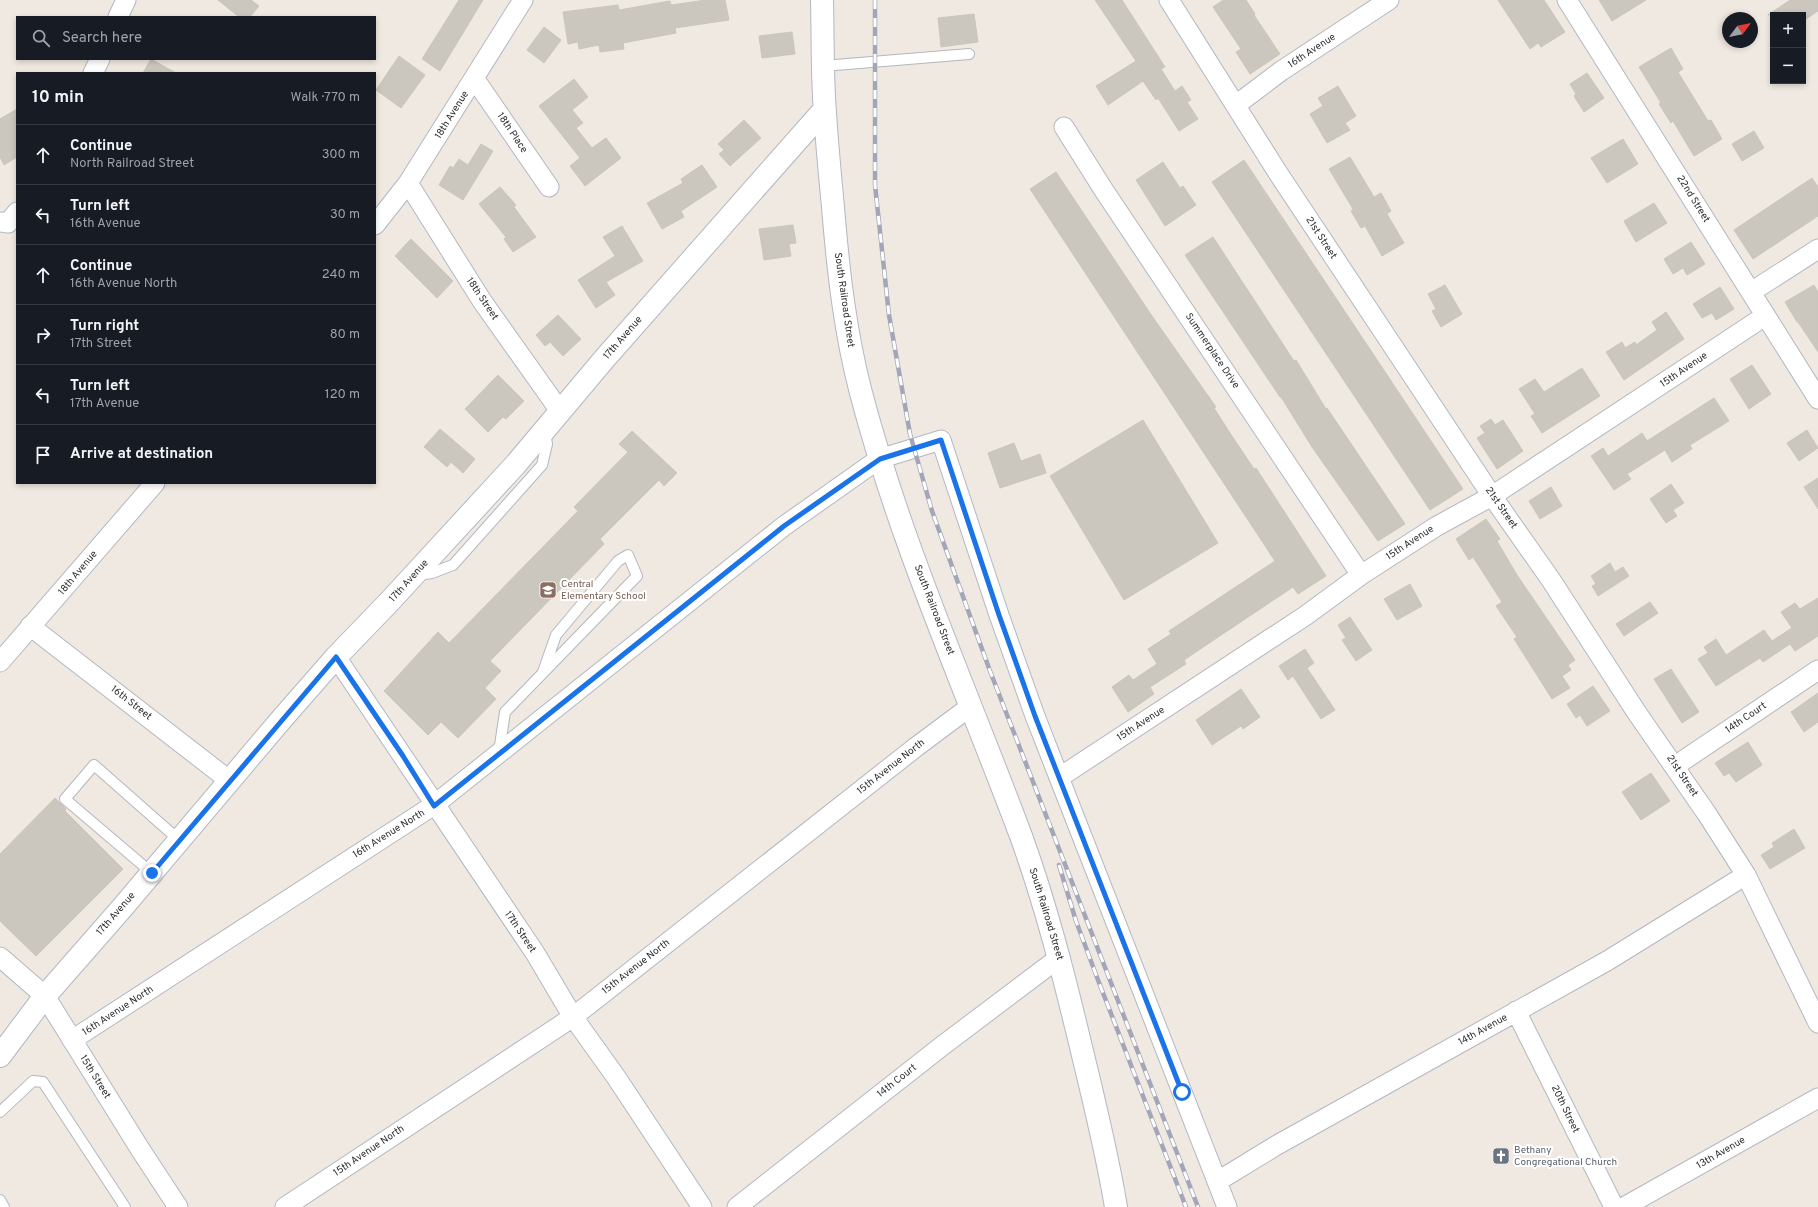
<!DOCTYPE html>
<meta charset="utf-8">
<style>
body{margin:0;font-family:Overpass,sans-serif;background:#242831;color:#f1f3f6}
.controls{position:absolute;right:12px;top:12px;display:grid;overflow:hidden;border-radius:0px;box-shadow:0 2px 6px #0003}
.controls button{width:36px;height:36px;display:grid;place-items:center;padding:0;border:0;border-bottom:1px solid #363941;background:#171b24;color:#f1f3f6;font:20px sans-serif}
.compass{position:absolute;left:1722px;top:12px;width:36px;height:36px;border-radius:50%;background:#171b24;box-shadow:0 2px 6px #0003;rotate:58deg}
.stop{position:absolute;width:12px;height:12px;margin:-9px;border:3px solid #1a73e8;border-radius:50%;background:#fff}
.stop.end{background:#1a73e8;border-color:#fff;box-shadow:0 1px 4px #0008}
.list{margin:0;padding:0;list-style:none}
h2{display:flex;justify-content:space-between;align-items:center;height:52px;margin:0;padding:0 16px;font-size:17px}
h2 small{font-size:13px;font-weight:400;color:#9ea1a6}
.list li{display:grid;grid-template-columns:26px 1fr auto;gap:12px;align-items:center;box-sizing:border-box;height:60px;padding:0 16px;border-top:1px solid #363941}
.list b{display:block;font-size:15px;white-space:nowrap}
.list p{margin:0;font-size:13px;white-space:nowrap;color:#9ea1a6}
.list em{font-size:13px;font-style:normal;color:#9ea1a6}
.icon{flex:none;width:22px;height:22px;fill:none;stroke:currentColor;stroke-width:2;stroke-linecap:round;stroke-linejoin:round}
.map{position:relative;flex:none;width:1818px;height:1207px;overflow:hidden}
.search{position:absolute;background:#171b24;box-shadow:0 2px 6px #0003;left:16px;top:16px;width:360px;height:44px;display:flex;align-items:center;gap:10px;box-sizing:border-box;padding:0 14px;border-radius:0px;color:#9ea1a6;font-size:15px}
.panel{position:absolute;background:#171b24;box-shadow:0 2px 6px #0003;left:16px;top:72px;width:360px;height:412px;border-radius:0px}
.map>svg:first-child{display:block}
.building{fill:#cbc7bf;stroke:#cbc5ba}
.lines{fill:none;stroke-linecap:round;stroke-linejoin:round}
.service-casing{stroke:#b4b7c1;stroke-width:12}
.minor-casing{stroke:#b4b7c1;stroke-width:21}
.tertiary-casing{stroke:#b4b7c1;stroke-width:24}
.service{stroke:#fff;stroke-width:10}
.minor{stroke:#fff;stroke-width:19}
.tertiary{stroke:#fff;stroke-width:22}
.rail-casing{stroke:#a3a6b8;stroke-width:4.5}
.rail{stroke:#fff;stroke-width:3;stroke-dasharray:9;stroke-linecap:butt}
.route{stroke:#1a73e8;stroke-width:5}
.labels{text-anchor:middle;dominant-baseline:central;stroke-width:4;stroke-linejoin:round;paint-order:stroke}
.street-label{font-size:10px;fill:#2e2e2e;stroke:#fff}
.education-label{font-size:10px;fill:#785e54;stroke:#fff;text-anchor:start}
.worship-label{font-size:10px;fill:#5b616d;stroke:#fff;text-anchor:start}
</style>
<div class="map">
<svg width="1818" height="1207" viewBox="0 0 1818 1207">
<rect width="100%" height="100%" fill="#efe9e1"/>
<path class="building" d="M218 0H251L259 6 250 17H239Z
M459 0H483L440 71 422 59Z
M706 0H725L729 20 675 28 676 33 623 43 624 49 600 52 599 45 579 49 578 42 568 44 563 12 618 5 619 10 670 1 671 5Z
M1095 0H1122L1165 67 1161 69 1175 91 1182 86 1191 100 1187 102 1198 119 1179 131 1158 98 1156 100 1143 81 1108 105 1096 86 1136 61Z
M1223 0H1246L1255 14 1254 15 1280 54 1250 74 1236 52 1241 49 1213 7Z
M1498 0H1544L1565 32 1541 47 1538 43 1530 49Z
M1599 0H1646L1612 21Z
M1790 0H1818V11L1803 21V15H1768Z
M974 14 978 42 941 47 938 18Z
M544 27 561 40 544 63 527 50Z
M792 32 795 54 762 58 759 36Z
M1671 48 1683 69 1678 72 1708 121 1711 120 1722 139 1694 156 1673 121 1671 123 1659 104 1661 103 1639 67Z
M399 56 425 75 401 108 376 90Z
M151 59 176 73H143Z
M1587 73 1604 98 1584 112 1574 96 1576 94 1570 84Z
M574 79 588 97 572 110 583 123 576 128 592 148 606 138 621 158 585 186 570 166 580 158 539 106Z
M1338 86 1356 116 1345 123 1350 130 1327 143 1310 114 1323 106 1318 98Z
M17 109V157L4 165 0 157V119Z
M744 120 761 138 730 166 719 154 724 150 718 144Z
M1754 131 1764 148 1742 161 1732 144Z
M1623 139 1638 164 1607 183 1591 158Z
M481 144 493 151 463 200 439 185 450 166 453 168 459 159 468 165Z
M1350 157 1374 197 1381 193 1391 211 1387 214 1404 243 1382 256 1365 226 1361 228 1351 211 1353 209 1329 169Z
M1244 160 1463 489 1430 510 1212 182Z
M1163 162 1180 188 1183 186 1196 205 1165 226 1136 180Z
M702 165 717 187 681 211 684 217 662 229 647 203 683 183 681 179Z
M1056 172 1152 316 1216 407 1214 408 1230 433 1254 469 1256 468 1326 576 1298 594 1293 587 1184 660 1186 664 1150 687 1154 694 1128 712 1112 687 1129 675 1133 680 1157 664 1148 649 1171 634 1169 631 1275 561 1030 189Z
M1812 178 1818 187V216L1753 259 1734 230Z
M500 187 516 205 514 207 536 237 513 252 504 239 506 237 479 204Z
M1654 203 1667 223 1636 242 1624 221Z
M793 225 796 243 789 244 791 256 764 260 759 229Z
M622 226 643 261 606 282 615 295 596 308 578 280 615 256 603 237Z
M1213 237 1294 361 1296 360 1326 409 1327 408 1405 524 1378 541 1312 447 1281 397H1280L1185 255Z
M411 239 453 281 437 298 395 256Z
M1691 242 1705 264 1687 275 1683 268 1673 274 1664 259Z
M1445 285 1462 314 1441 327 1432 311 1436 309 1428 294Z
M1814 285 1818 292V352L1798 322H1797L1785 302Z
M1720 287 1734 309 1716 320 1712 313 1702 318 1693 304Z
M1666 312 1684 339 1624 380 1606 352 1622 342 1625 348 1635 342 1636 345 1657 330 1652 322Z
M558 315 581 339 563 356 550 342 545 346 536 335Z
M1752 365 1771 394 1749 409 1730 379Z
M1582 368 1600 396 1542 433 1531 416 1535 414 1519 389 1535 379 1544 392Z
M498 375 524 401 506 419 503 417 488 432 465 409Z
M1714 398 1729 421 1690 445 1692 449 1672 462 1665 450 1627 474 1631 479 1614 490 1591 456 1603 448 1608 456 1642 433 1647 441Z
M1491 419 1495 425 1503 420 1523 451 1497 469 1477 438 1485 433 1480 426Z
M1143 420 1218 543 1124 600 1050 476Z
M440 429 475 459 463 473 451 462 447 467 424 447Z
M1807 430 1818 448 1799 461 1787 443Z
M632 431 677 473 664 486 659 480 600 539 604 544 490 661 501 671 485 688 496 699 458 738 441 722 428 735 384 691 438 632 449 643 578 511 574 507 628 452 619 444Z
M1014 443 1021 461 1040 454 1046 473 1000 488 988 453Z
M1818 478V509L1804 487Z
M1671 484 1684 503 1673 510 1677 516 1666 523 1650 499Z
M1551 487 1562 506 1540 519 1529 501Z
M1486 519 1500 539 1497 541 1517 575 1575 660 1568 665 1571 670 1562 676 1570 688 1552 699 1514 639 1517 637 1496 606 1502 602 1473 557 1469 560 1456 539Z
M1610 563 1615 572 1623 567 1629 576 1598 596 1592 586 1596 584 1591 576Z
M1410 584 1422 606 1397 620 1384 599Z
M1818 598V636L1795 651 1790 644 1763 662 1760 658 1716 686 1698 659 1708 653 1704 647 1716 639 1726 655 1764 630 1772 641 1792 628 1781 612 1795 603 1800 609Z
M1650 602 1658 613 1624 636 1616 624Z
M1350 617 1372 650 1356 661 1342 640 1346 638 1338 625Z
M1305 649 1314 663 1307 668 1335 710 1321 719 1293 676 1288 680 1279 666Z
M1671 669 1699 712 1682 723 1654 679Z
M1593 686 1610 711 1587 726 1580 715 1576 718 1567 704Z
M1241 689 1260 717 1243 729 1241 726 1212 745 1196 720Z
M1818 693V722L1804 732 1791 712Z
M1748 742 1762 765 1736 782 1729 773 1724 776 1715 763Z
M1651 773 1670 801 1641 820 1622 792Z
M55 798 66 809 65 811 123 869 36 956 0 921V854Z
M1794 829 1805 848 1770 869 1761 855 1774 847 1772 843Z"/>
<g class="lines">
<defs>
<path id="service" d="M823 66 969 54
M418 575 432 573 453 565 542 465 547 444 545 432
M499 752 505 712 637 576 628 555 618 561 556 635 543 672
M152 873 65 799 94 765 179 840
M0 1112 33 1081 43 1082 125 1207
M0 1200 4 1207"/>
<path id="minor" d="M1169 0 1278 173 1400 357 1492 496 1551 580 1637 713 1707 814 1746 875 1818 1023
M1567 0 1818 399
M118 17 126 0
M93 73 100 59
M474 78 549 187
M1236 105 1281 71 1389 0
M1064 127 1103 189 1361 575
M408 183 482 301 560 411
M0 222 8 223 17 212
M375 225 408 183 523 0
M1751 292 1818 249
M30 626 230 781
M336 657 535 953 573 1017 616 1077 702 1207
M0 662 155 483
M1675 766 1818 670
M1060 777 1305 616 1361 575 1437 526 1492 496 1765 316
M0 957 45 996 140 1149 178 1207
M1516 1011 1614 1207
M72 1040 434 805 784 526 879 459 941 440 999 615 1035 716 1227 1207
M1218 1181 1277 1145 1607 961 1746 875
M285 1207 573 1017 916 747 971 706
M737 1207 942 1046 1060 957
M1624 1207 1818 1098"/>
<path id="tertiary" d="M822 0C823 38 822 76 825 113 827 144 830 176 833 207 838 269 845 332 861 393 901 545 966 689 1021 836 1046 905 1064 976 1081 1047 1094 1100 1107 1153 1116 1207
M0 1056 45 996 122 908 280 721 336 657 390 601 516 464 606 357 824 110"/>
</defs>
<use href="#service" class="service-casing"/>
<use href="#minor" class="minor-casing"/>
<use href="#tertiary" class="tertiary-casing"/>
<use href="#service" class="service"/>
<use href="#minor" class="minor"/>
<use href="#tertiary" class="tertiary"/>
<defs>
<path id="rail" d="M875 0V185L889 315 910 434 932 511 990 671 1198 1207
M1059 865 1076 921 1098 980 1186 1207"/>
</defs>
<use href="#rail" class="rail-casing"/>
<use href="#rail" class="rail"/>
</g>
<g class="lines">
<path class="route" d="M152 873 336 657 403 756 434 806 784 526 880 459 941 440 999 615 1035 716 1182 1092"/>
</g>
<defs>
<symbol id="school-square" viewBox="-11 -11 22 22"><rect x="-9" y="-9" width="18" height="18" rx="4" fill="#8d6e63" stroke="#fff"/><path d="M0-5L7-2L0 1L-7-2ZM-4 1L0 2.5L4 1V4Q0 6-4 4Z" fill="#fff"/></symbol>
<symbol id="church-square" viewBox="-11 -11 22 22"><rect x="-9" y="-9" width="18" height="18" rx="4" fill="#6b7280" stroke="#fff"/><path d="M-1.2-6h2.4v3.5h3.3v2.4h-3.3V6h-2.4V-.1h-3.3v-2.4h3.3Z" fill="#fff"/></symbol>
</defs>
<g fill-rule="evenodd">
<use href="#school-square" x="538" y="580" width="20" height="20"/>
<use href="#church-square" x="1491" y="1146" width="20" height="20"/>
</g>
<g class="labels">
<g class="street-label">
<text transform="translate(1312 51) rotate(-33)">16th Avenue</text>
<text transform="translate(452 115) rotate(-58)">18th Avenue</text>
<text transform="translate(512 133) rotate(56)">18th Place</text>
<text transform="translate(1693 199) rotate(58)">22nd Street</text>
<text transform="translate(1321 238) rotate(57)">21st Street</text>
<text transform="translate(482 299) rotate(56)">18th Street</text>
<text transform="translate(844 300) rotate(82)">South Railroad Street</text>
<text transform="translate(623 338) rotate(-49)">17th Avenue</text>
<text transform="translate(1212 351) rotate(56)">Summerplace Drive</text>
<text transform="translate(1684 370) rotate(-34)">15th Avenue</text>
<text transform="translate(1501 508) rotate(55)">21st Street</text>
<text transform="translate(1410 543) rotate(-33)">15th Avenue</text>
<text transform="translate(78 573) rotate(-50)">18th Avenue</text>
<text transform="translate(409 581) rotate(-48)">17th Avenue</text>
<text transform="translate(934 610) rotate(69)">South Railroad Street</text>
<text transform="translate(131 703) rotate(38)">16th Street</text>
<text transform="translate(1746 718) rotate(-34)">14th Court</text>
<text transform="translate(1141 724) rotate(-33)">15th Avenue</text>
<text transform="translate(891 767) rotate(-38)">15th Avenue North</text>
<text transform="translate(1682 776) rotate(56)">21st Street</text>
<text transform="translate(389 834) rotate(-32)">16th Avenue North</text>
<text transform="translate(116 914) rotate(-49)">17th Avenue</text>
<text transform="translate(1046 914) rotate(73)">South Railroad Street</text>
<text transform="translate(520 932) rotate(56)">17th Street</text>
<text transform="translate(636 967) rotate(-38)">15th Avenue North</text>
<text transform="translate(118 1011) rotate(-33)">16th Avenue North</text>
<text transform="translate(1483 1030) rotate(-29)">14th Avenue</text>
<text transform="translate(95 1077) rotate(58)">15th Street</text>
<text transform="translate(897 1081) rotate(-38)">14th Court</text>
<text transform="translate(1565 1109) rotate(64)">20th Street</text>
<text transform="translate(369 1151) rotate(-34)">15th Avenue North</text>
<text transform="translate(1721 1153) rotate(-30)">13th Avenue</text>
</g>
<g class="education-label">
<text x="561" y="584">Central<tspan x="561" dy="12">Elementary School</tspan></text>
</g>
<g class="worship-label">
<text x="1514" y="1150">Bethany<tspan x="1514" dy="12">Congregational Church</tspan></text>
</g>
</g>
</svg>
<div class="controls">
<button>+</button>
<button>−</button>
</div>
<svg class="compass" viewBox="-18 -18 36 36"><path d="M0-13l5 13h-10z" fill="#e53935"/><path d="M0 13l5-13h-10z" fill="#9ea1a6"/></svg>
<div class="stop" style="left:1182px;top:1092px"></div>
<div class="stop end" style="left:152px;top:873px"></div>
<div class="search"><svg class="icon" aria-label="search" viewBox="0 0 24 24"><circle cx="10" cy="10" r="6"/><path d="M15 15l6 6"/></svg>Search here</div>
<section class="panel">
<h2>10 min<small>Walk · 770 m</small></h2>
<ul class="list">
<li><svg class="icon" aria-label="ahead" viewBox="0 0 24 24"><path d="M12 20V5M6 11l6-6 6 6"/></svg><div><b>Continue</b><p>North Railroad Street</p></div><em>300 m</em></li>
<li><svg class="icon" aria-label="left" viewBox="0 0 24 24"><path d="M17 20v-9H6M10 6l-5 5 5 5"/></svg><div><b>Turn left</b><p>16th Avenue</p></div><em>30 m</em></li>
<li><svg class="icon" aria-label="ahead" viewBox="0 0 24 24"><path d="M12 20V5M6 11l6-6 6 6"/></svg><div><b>Continue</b><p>16th Avenue North</p></div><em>240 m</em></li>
<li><svg class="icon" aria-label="right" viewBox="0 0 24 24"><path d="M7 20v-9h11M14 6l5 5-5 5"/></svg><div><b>Turn right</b><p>17th Street</p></div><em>80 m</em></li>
<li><svg class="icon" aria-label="left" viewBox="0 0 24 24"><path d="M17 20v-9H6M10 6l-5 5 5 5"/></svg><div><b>Turn left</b><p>17th Avenue</p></div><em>120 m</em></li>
<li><svg class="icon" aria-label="arrive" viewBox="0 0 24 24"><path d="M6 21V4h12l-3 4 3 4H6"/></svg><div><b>Arrive at destination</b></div></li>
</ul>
</section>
</div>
